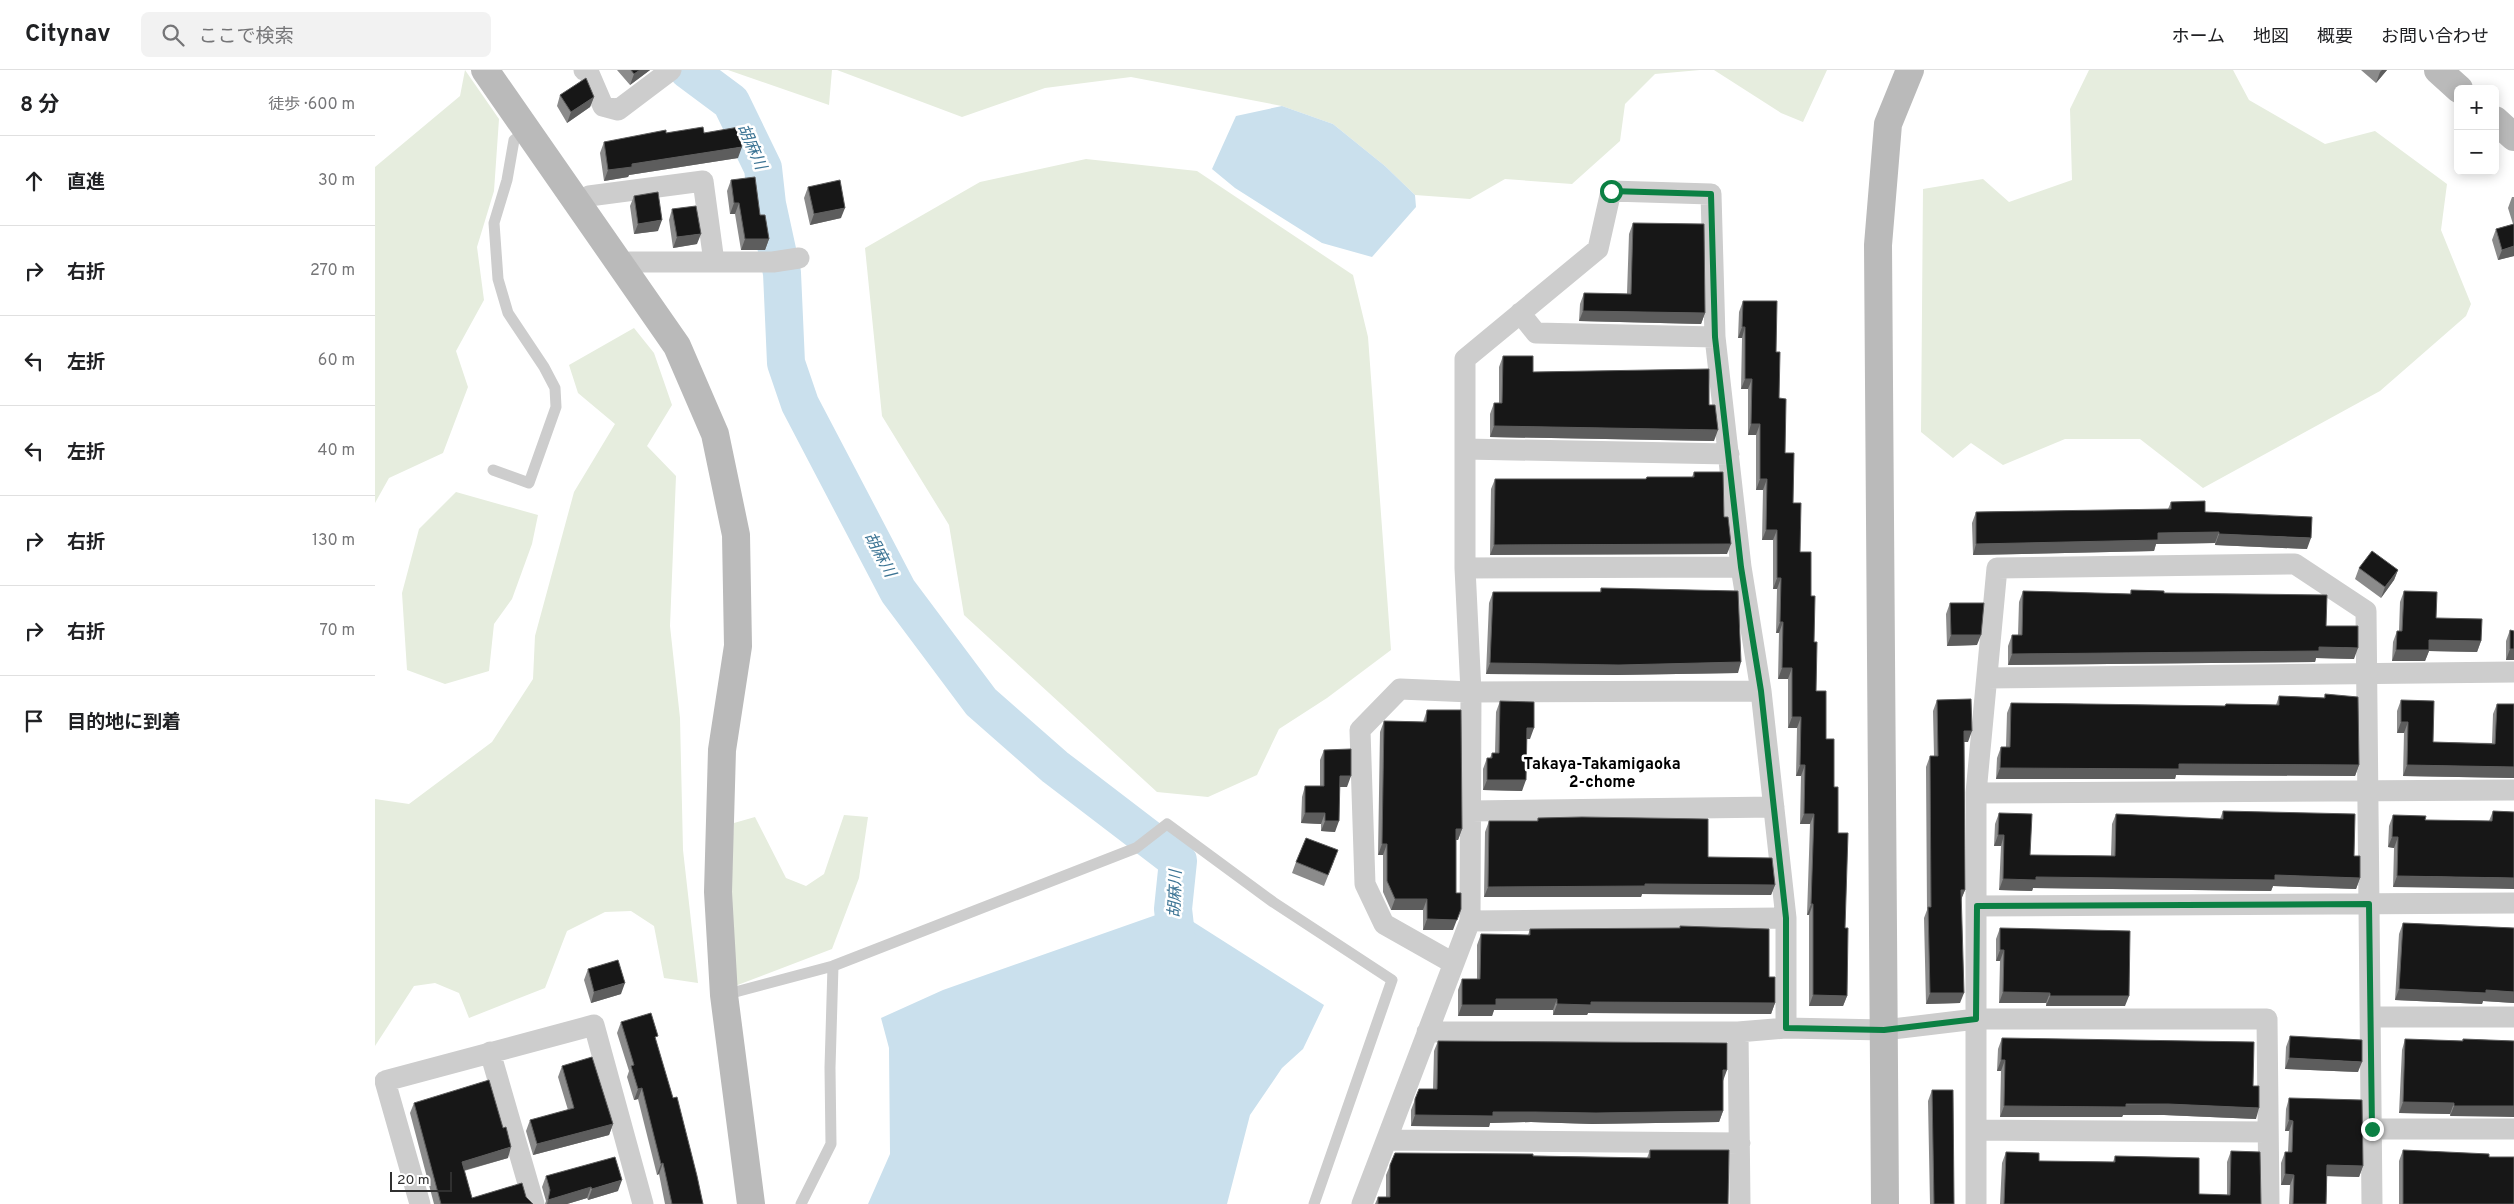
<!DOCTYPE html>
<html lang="ja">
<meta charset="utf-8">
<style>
body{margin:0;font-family:Overpass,"Noto Sans JP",sans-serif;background:#f2f2f2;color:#202124}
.controls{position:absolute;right:15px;top:15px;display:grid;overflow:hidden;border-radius:8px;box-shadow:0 2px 12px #0003}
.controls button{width:45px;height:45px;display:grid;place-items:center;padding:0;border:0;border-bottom:1px solid #e0e0e0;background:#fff;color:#202124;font:25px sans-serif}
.scale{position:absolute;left:15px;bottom:12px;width:62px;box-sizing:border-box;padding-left:5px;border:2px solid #303030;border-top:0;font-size:14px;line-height:18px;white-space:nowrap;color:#303030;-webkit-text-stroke:4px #fff;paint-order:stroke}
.stop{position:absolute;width:15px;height:15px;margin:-11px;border:4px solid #0b8043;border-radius:50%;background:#fff}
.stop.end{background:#0b8043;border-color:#fff;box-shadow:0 1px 5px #0008}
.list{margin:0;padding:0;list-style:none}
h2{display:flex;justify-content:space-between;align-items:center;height:65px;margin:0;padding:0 20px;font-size:21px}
h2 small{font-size:16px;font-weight:400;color:#757577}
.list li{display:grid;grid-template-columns:32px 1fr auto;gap:15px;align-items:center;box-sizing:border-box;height:90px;padding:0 20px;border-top:1px solid #e0e0e0}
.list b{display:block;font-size:19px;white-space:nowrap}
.list em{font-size:16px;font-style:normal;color:#757577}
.icon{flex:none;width:28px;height:28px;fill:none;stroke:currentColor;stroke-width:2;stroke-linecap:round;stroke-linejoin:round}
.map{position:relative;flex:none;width:2139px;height:1134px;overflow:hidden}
header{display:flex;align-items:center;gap:30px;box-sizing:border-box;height:70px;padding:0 25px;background:#fff;border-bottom:1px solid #e0e0e0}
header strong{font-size:24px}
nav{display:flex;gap:28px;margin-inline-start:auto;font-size:18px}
.search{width:350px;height:45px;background:#f2f2f2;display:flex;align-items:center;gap:12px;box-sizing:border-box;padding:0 18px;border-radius:8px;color:#757577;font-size:19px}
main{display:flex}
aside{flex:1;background:#fff}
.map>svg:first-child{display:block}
.green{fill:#e6edde}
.water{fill:#cae0ed}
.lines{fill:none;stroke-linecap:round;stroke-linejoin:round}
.river{stroke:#cae0ed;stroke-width:38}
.lane{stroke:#cdcdcd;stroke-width:11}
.street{stroke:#cdcdcd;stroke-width:21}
.secondary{stroke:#bababa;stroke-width:28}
.wall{fill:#8b8b8b}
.shaded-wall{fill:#5d5d5d}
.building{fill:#171717;stroke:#5d5d5d}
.route{stroke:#0b8043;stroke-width:6}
.labels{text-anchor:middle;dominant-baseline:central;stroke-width:5;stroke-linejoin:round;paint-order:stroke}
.water-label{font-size:16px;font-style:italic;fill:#3c7494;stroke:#fff}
.neighbourhood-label{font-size:16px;font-weight:bold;fill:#000;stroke:#fff}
</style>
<header>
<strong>Citynav</strong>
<div class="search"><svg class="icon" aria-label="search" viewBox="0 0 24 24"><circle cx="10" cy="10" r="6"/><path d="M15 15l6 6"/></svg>ここで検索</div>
<nav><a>ホーム</a><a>地図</a><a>概要</a><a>お問い合わせ</a></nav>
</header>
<main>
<aside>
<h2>8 分<small>徒歩 · 600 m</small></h2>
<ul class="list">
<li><svg class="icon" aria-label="ahead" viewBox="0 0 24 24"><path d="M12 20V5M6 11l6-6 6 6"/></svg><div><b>直進</b></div><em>30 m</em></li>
<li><svg class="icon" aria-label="right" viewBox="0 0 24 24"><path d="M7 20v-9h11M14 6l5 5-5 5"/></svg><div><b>右折</b></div><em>270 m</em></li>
<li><svg class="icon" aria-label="left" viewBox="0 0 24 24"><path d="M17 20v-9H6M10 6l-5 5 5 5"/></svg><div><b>左折</b></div><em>60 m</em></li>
<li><svg class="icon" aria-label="left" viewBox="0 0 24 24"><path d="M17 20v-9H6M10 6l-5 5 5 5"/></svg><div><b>左折</b></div><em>40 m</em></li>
<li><svg class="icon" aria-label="right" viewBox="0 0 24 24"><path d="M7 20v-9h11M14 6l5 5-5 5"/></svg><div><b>右折</b></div><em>130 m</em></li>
<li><svg class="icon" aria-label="right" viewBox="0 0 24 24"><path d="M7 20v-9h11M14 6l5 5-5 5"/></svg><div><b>右折</b></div><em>70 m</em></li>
<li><svg class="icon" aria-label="arrive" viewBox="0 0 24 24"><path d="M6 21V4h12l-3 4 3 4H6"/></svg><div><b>目的地に到着</b></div></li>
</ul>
</aside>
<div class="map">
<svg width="2139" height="1134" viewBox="0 0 2139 1134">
<rect width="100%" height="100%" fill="#fff"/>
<path class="green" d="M90 0 124 49 119 121 102 177 109 230 81 281 93 317 68 383 14 408 0 433V97L85 26Z
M353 0H457L454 35Z
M462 0H1325L1280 4 1250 34 1245 71 1197 114 1130 109 1095 129 1040 125 1010 96 958 54 907 36 756 7 670 18 587 47Z
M1339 0H1452L1428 52 1406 43Z
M1714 0H1858L1874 30 1950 74 2000 61 2072 114 2066 160 2096 234 2091 246 2005 321 1828 418 1765 369H1690L1628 395 1596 373 1578 388 1546 362 1548 119 1608 109 1634 132 1697 110 1695 39Z
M711 89 822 101 978 205 993 267 1016 580 952 628 904 659 882 705 833 727 782 722 589 545 574 455 507 346 490 178 605 112Z
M259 258 279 283 297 335 272 376 301 406 295 556 305 648 308 780 323 913 289 908 279 856 256 841 230 842 192 861 170 918 94 948 84 923 60 913 39 916 0 976V729L34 734 117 672 158 609 160 566 199 422 240 354 203 323 194 295Z
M81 422 163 445 157 474 137 529 119 554 114 601 70 614 32 600 27 523 44 459Z
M469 745 493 747 484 808 457 879 360 916 352 832 359 753 380 747 411 808 431 816 449 804Z"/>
<path class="water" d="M907 36 958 54 1010 96 1040 125 1041 137 997 187 947 173 860 118 837 99 861 46Z
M798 839 949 935 928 979 907 998 875 1045 852 1134H493L515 1084 514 978 506 948 568 920Z"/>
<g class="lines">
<path class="river" d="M313 0 356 32 388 98 392 134 407 203 411 293 425 334 523 521 606 632 680 697 803 791 798 839 804 891"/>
<path class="lane" d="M118 400 154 413 181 337 180 318 169 297 133 243 123 209 119 153 132 110 139 70 152 60
M349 925 458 896 761 778 792 754 898 832 1017 910 939 1134
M426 1134 456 1074 455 998 458 896"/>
<path class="street" d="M209 0 213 1 228 36 243 40 296 0
M202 133 214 126 328 111 339 192
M246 197 255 192H398L424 188
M1145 243 1161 263 1340 267
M1090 379 1354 384
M1090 498 1366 497
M1612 608 2139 602
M1601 723 2139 720
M1096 741 1399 737
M1601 836 2139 833
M1095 851 1411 848
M1078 893 1009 854 990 814 985 660 1025 619 1096 622 1386 621
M1996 947H2139
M1052 962H1363L1411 958 1509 960 1601 949H1892L1894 1134
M1363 962 1365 1134
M115 982 159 1134
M1997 1059H2139
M1601 1060 1893 1062
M1012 1070 1365 1073
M45 1134 10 1011 219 955 268 1134
M987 1134 1095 851 1096 622 1090 498V289L1223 179 1236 121 1336 124 1340 267 1366 497 1386 621 1411 848V958
M1601 1134V723L1622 498 1920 494 1991 541 1997 1134"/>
<path class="secondary" d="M110 0 302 276 340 364 361 465 363 576 347 680 343 822 349 925 376 1134
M2063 0 2084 19
M2120 50 2139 67
M1510 1134 1503 175 1513 54 1535 0"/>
</g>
<path class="wall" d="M242 0H275L255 15Z
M1986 0H2012L2001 13Z
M185 25 219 27 215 37 192 53 182 36Z
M291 63H329L363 88 254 105 253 107 229 111 225 83 229 72Z
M356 110 385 145 394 169 390 180H366L360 144H355L352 121Z
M433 117 466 148 435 155 429 128Z
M259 126 283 161 259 164 255 136Z
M2137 127H2139V186L2123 190 2117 170 2121 159 2138 154 2133 138Z
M297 139 322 174 298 178 294 150Z
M1258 153 1330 243 1326 254 1204 251 1205 234 1209 223 1252 224 1254 164Z
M1368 231 1401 282 1404 328 1410 383 1418 433 1425 482 1436 526 1439 572 1441 621 1451 669 1459 717 1463 763 1470 858 1472 926 1468 936H1434V845H1432L1435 754H1425L1426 706H1421L1422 658H1413V609H1403L1404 563H1401L1402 519H1398V470H1387L1388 420H1381V365H1373V319H1366L1367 268H1363L1364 242Z
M1128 286 1158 302 1334 335 1339 371 1115 367V344L1119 333H1124V297Z
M1319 402 1352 484 1115 485 1116 419 1120 409H1271L1272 407H1317Z
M1796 432 1830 442 1932 479 1840 475V473L1781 474 1779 481 1598 485 1597 453 1601 442 1793 439Z
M1984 498 2023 500 2019 510 2006 528 1980 509Z
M1226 518 1363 603 1241 605 1111 604 1114 533 1118 522H1225Z
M1756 520 1789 523 1951 556 1979 589 1941 588 1940 592 1633 595V576L1637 565H1643L1644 532 1648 521 1755 524Z
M2029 521 2061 548 2106 571 2102 582 2054 581 2050 591H2017L2018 572 2022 561H2024L2025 532Z
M1575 533 1602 575 1572 576 1571 544Z
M2135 560 2139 590H2131V571Z
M1950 624 1984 695 1980 706 1801 705 1800 709H1621L1622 688 1626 677H1631L1632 643 1636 633 1850 636 1851 634 1901 635 1904 626 1949 628Z
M1562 630 1593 672H1589L1590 820 1586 829 1585 933 1551 934 1549 848 1552 840 1551 697 1555 686H1559L1558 641Z
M2026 630 2058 672 2117 673 2118 644 2122 634 2139 708 2028 706 2029 663H2022V641Z
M1125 631 1155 669H1152L1147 721 1108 720V699L1112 688H1115L1117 683H1120L1121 642Z
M1052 640 1087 759 1083 770H1081L1078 860H1048V840H1016L1008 822V785H1003L1005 662 1009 651 1048 652Z
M949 680 972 717H965L960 762 946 761V754L926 753 927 727 930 716H945V690Z
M1848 741 1979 786 1985 808 1981 819 1898 816 1896 821 1658 818 1657 821 1624 820 1626 776H1619L1620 754 1624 743 1655 785 1736 786 1737 754 1741 744 1845 749Z
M2118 741 2139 742 2018 817 2019 778 2013 777 2014 756 2018 745 2050 750 2114 751Z
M1163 748 1333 787 1400 815 1396 825 1267 824 1266 827H1109L1110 762 1114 751H1162Z
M959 791 949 816 917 803 921 792Z
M2028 853 2139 858V933L2108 931 2107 934 2020 930 2024 864Z
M1305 856 1394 907 1400 933 1396 944 1213 943 1212 945H1178V940H1119L1117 946H1083V920L1087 909H1102V875L1106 864 1153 865 1155 859 1305 858Z
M1625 858 1750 936H1671V933H1624L1625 891H1621V869Z
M213 899 246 924 216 933 209 910Z
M246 952 281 972 328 1134H290L284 1104 282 1105 263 1029 259 1030 252 1007 254 1001 242 963Z
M1915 966 1983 1002 1910 999 1911 977Z
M1627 968 1878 1016 1881 1049 1789 1045H1748L1747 1047H1625L1626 1001H1622L1623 979Z
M2030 969 2087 971 2088 969 2139 971 2075 1046V1044L2024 1043 2027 980Z
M1063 971 1348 1011V1041L1344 1052 1217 1054 1156 1052 1115 1053 1114 1057 1036 1056V1040L1044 1019H1058L1059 981Z
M187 996 238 1054 234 1065 158 1085 151 1061 155 1050 193 1040 183 1007Z
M1557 1020 1579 1134H1555L1553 1031Z
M1914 1028 1988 1096 1984 1107 1952 1106 1951 1134H1914L1915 1115H1906V1093L1910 1082H1913L1914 1061H1910L1911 1039Z
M39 1033 133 1088 89 1101 97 1128 151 1127 158 1134H59L35 1043Z
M1275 1080 1353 1134H1000L1003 1127H1011V1105L1020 1083 1272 1088Z
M2028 1080 2114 1087 2139 1134H2024V1091Z
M1856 1081 1886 1134H1625L1627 1093 1631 1082 1664 1091 1738 1092 1740 1086 1824 1124 1852 1125V1092Z
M171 1106 243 1121 213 1130 212 1128 192 1134H170L171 1131 167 1117Z"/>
<path class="shaded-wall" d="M265 0H275L255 15 259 4Z
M2007 0H2012L2001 13 2005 2Z
M219 27 215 37 192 53 196 42Z
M367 77 363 88 254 105 253 107 229 111 233 100 257 94Z
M359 133H364L360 144H355Z
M470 138 466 148 435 155 439 144Z
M287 150 283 161 259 164 263 154Z
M326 164 322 174 298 178 302 167Z
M370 169H394L390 180H366Z
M2139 176V186L2123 190 2127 180Z
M1208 241 1330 243 1326 254 1204 251Z
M1367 257H1370L1367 268H1363Z
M1370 309H1377L1373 319H1366Z
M1376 354H1385L1381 365H1373Z
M1119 356 1343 360 1339 371 1115 367Z
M1385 409H1392L1388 420H1381Z
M1391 460H1402L1398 470H1387Z
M1844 462 1840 473 1781 474 1779 481 1598 485 1601 474 1783 463Z
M1844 464 1936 468 1932 479 1840 475Z
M1356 474 1352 484 1115 485 1119 475Z
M2023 500 2019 510 2006 528 2010 517Z
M1402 508H1406L1402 519H1398Z
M1405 552H1408L1404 563H1401Z
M1576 565H1606L1602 575 1572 576Z
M2054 570 2106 571 2102 582 2054 581 2050 591H2017L2021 580Z
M1944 577 1983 578 1979 589 1941 588 1940 592 1633 595 1637 584Z
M2135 579H2139V590H2131Z
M1366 592 1363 603 1241 605 1111 604 1115 593Z
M1407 598H1417L1413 609H1403Z
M1417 647H1426L1422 658H1413Z
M2026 652H2033L2029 663H2022Z
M1152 658H1159L1155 669H1148Z
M1589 661H1597L1593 672H1585Z
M1804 694 1984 695 1980 706 1801 705 1800 709H1621L1625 698Z
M1425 695H1430L1426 706H1421Z
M2032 695 2139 697V708L2028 706Z
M965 706H976L972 717H961Z
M1112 710H1151L1147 721 1108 720Z
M930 743H950L946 754 926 753Z
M1429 744H1439L1435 754H1425Z
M950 751H964L960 762 946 761Z
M1081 759H1087L1083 770H1077Z
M1623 765H1629L1626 776H1619Z
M2017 767H2023L2019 778 2013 777Z
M1007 774H1012L1008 785H1003Z
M1900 805 1985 808 1981 819 1898 816 1896 821 1658 818 1657 821 1624 820 1628 809 1661 807Z
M2022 806 2139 808V819L2018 817Z
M1270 814 1400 815 1396 825 1267 824 1266 827H1109L1113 817Z
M1586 820H1590L1586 830Z
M1020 829H1052L1048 840H1016Z
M1436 834H1438L1434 845H1432Z
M1086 839 1078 860H1048L1052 849Z
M1625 880H1629L1625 891H1621Z
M250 913 246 924 216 933 219 922Z
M2024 919 2111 920 2139 922V933L2108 931 2107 934 2020 930Z
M1628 922 1675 923 1671 933H1624Z
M1555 923H1589L1585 933 1551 934Z
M1438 925 1472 926 1468 936H1434Z
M1675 926H1754L1750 936H1671Z
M1121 929H1182L1178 940H1119L1117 946H1083L1087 935Z
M1216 932 1400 933 1396 944 1213 943 1212 945H1178L1182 934Z
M1914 988 1987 992 1983 1002 1910 999Z
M1626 990H1630L1626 1001H1622Z
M1348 1000H1352L1348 1011Z
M267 1018 263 1029 259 1030 263 1019Z
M2028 1032 2079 1033 2075 1044 2024 1043Z
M1793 1034 1884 1038 1881 1049 1789 1045H1748L1747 1047H1625L1629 1036Z
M2079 1036H2139V1047L2075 1046Z
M1348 1041 1344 1052 1217 1054 1156 1052 1115 1053 1114 1057 1036 1056 1040 1045 1118 1042Z
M1914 1050 1918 1051 1914 1061H1910Z
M238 1054 234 1065 158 1085 162 1074Z
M136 1077 133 1088 83 1102 87 1092Z
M288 1093 284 1104 282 1105 286 1094Z
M1952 1095 1988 1096 1984 1107 1948 1106Z
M1910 1104 1919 1105 1915 1115H1906Z
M247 1110 243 1121 213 1130 217 1119Z
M216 1117 212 1128 192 1134H172L173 1130Z"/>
<path class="building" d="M256 0H265L259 4Z
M211 8 219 27 196 42 185 25Z
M328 57 329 63 364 57 367 77 257 94V97L233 100 229 72 291 60V63Z
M380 107 385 145H390L394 169H370L364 133H359L356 110Z
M465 110 470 138 439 144 433 117Z
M283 122 287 150 263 154 259 126Z
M321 136 326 164 302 167 297 139Z
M1258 153 1329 154 1330 243 1208 241 1209 223 1256 224Z
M2139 154V176L2127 180 2121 159Z
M1368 231H1402L1401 282H1405L1404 328 1411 329 1410 383H1419L1418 433H1426L1425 482H1436V526H1440L1439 572H1442L1441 621H1451V669H1459V717H1463V763H1473L1470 858H1473L1472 926 1438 925V834H1436L1439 744H1429L1430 695H1425L1426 647H1417V598H1407L1408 552H1405L1406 508H1402V460H1391L1392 409H1385V354H1376L1377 309H1370V257H1367Z
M1128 286H1158V302L1334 299V335H1340L1343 360 1119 356V333H1127Z
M1319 402H1348L1349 447H1353L1356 474 1119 475 1120 409H1271L1272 407H1319Z
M1830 431V442L1937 447 1936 468 1844 464V462L1783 463V470L1601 474V442L1796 439V432Z
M1997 481 2023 500 2010 517 1984 498Z
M1226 518 1363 521 1366 592 1244 595 1115 593 1118 522H1226Z
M1756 520 1789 521V523L1952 525 1951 556H1983V578L1944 577V581L1637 584V565H1647L1648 521 1756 524Z
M2029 521 2062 522 2061 548 2107 549 2106 571 2054 570V580H2021L2022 561H2027Z
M1575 533H1609L1606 565H1576Z
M2135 560 2139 561V579H2135Z
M1950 624 1983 627 1984 695 1804 694V699L1625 698 1626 677H1635L1636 633 1850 636 1851 634 1904 635V626L1950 628Z
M1596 629 1597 661H1589L1590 820H1586L1589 923H1555L1553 837H1556L1555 686H1563L1562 630Z
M2026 630 2059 631 2058 672 2120 674 2122 634H2139V697L2032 695 2033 652H2026Z
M1125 631 1159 632V658H1152L1151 710H1112V688H1117V683H1124Z
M1052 640H1086L1087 759H1081V823H1086V839L1082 850 1052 849V829H1020L1012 811V774H1007L1009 651 1051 652Z
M976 679V706H965L964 751H950V743H930V716H949V680Z
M1848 741 1980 744 1979 786H1985V808L1900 805V810L1661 807V810L1628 809 1629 765H1623L1624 743 1657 744 1655 785 1740 786 1741 744 1848 749Z
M2118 741 2139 742V808L2022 806 2023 767H2017L2018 745 2051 746 2050 750 2117 751Z
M1207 747 1333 749V787L1397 788 1400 815 1270 814V816L1113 817 1114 751H1163V748Z
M931 768 963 780 953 805 921 792Z
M2028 853 2139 858V922L2111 920V923L2024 919Z
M1305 856 1394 859V907H1400V933L1216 932V935L1182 934V929H1121V935H1087V909H1105L1106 864 1155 865V859L1305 858Z
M1625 858 1755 861 1754 926H1675V923L1628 922 1629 880H1625Z
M243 890 250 913 219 922 213 899Z
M276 943 283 966 280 967 298 1028 302 1027 322 1106 328 1134H297L288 1093 286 1094 267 1018 263 1019 256 996 259 995 246 952Z
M1915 966 1987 970V992L1914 988Z
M1627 968 1879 972 1878 1016H1884V1038L1793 1034H1751V1037L1629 1036 1630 990H1626Z
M2030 969 2088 971V969L2139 971V1036H2079V1033L2028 1032Z
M1063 971 1352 973V1000H1348V1041L1221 1043 1160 1042H1118V1046L1040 1045V1029L1044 1019H1062Z
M217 987 238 1054 162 1074 155 1050 199 1038 187 996Z
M114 1010 128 1058 131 1057 136 1077 87 1092 97 1128 147 1113 151 1127 158 1134H66L39 1033Z
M1557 1020H1578L1579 1134H1559Z
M1914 1028 1987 1030 1988 1096 1952 1095 1951 1134H1918L1919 1105 1910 1104V1082H1917L1918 1051 1914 1050Z
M1275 1080H1354L1353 1134H1003V1127H1015V1095L1020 1083 1158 1084V1086L1275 1088Z
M2028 1080 2114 1084V1087H2139V1134H2028Z
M1856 1081 1885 1082 1886 1134H1629L1631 1082 1664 1083V1091L1740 1092V1086L1824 1088V1124L1855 1125Z
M240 1087 247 1110 217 1119 216 1117 173 1130 175 1120 171 1106Z"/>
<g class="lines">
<path class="route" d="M1236 121 1336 124 1340 267 1366 497 1386 621 1411 848V958L1509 960 1601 949 1602 836 1994 834 1997 1059"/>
</g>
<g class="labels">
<g class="water-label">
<text transform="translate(376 77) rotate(66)">胡麻川</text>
<text transform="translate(504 485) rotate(62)">胡麻川</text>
<text transform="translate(801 824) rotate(-88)">胡麻川</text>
</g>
<g class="neighbourhood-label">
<text x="1227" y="695">Takaya-Takamigaoka<tspan x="1227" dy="18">2-chome</tspan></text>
</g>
</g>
</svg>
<div class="controls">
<button>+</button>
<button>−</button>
</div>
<div class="scale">20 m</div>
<div class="stop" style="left:1236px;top:121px"></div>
<div class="stop end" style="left:1997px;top:1059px"></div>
</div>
</main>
